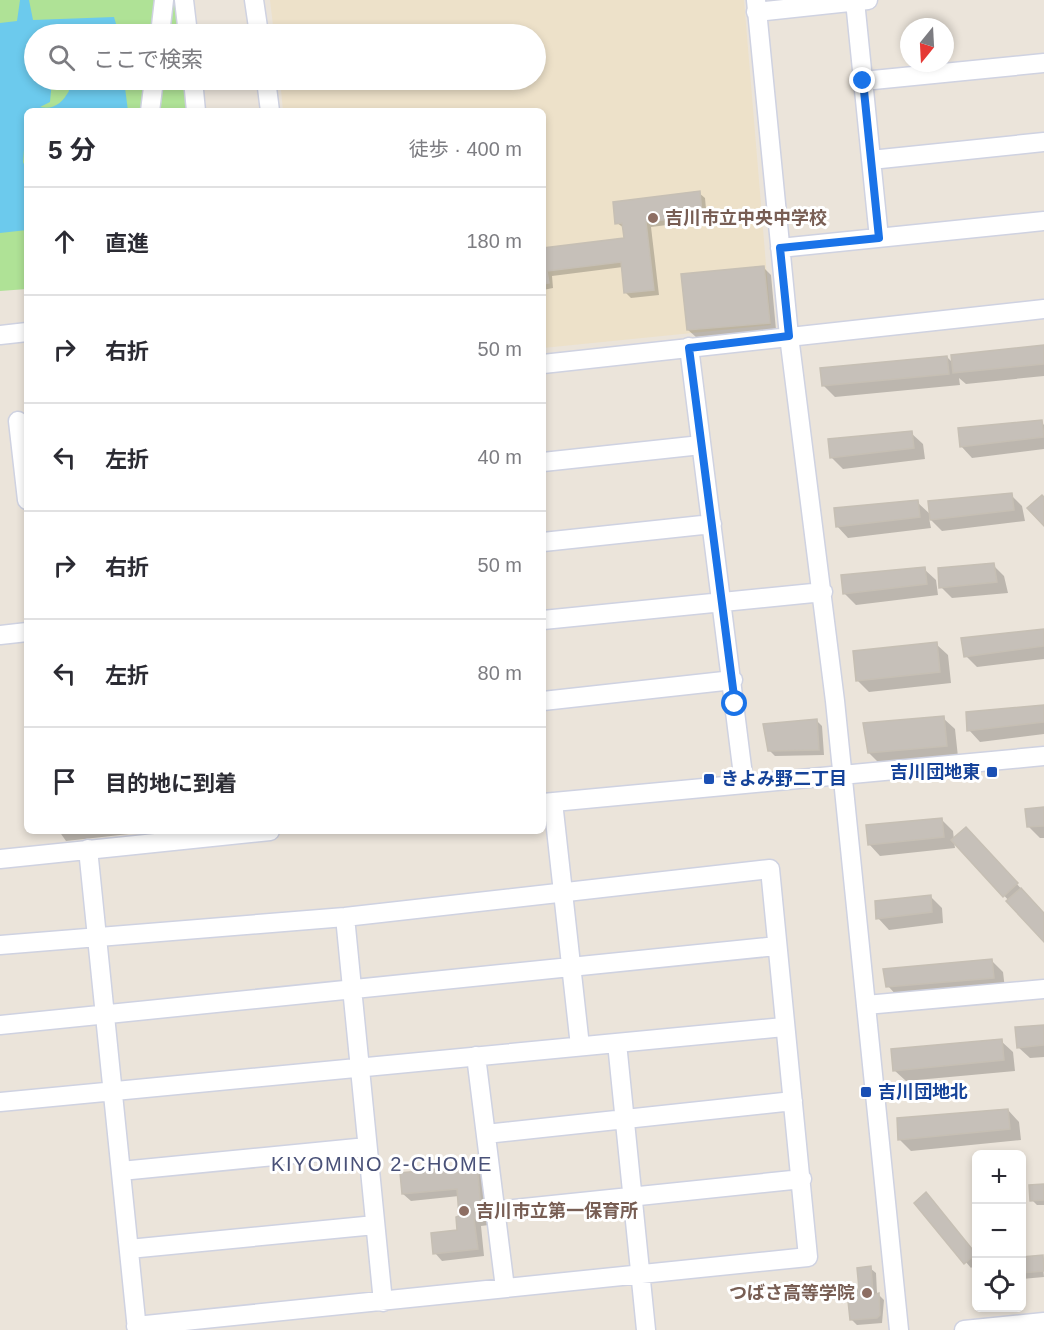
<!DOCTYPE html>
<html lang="ja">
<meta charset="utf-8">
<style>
body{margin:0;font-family:Arial,"Noto Sans JP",sans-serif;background:#f2f2f3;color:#2b2b33}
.controls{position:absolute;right:18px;bottom:18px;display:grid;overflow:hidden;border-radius:9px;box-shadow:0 3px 9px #0003}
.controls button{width:54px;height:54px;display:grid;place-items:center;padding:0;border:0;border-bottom:2px solid #e1e1e2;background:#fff;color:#2b2b33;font:30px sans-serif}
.compass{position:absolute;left:900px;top:18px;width:54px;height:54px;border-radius:50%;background:#fff;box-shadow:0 3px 9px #0003;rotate:198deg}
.stop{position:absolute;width:18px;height:18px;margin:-14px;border:4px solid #1a73e8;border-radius:50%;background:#fff}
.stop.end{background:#1a73e8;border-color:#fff;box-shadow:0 2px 6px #0008}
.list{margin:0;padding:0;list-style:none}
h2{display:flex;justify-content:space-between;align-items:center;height:78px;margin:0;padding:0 24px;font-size:26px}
h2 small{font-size:20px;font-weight:400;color:#7c7c81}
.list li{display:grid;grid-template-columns:39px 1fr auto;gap:18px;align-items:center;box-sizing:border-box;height:108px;padding:0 24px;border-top:2px solid #e1e1e2}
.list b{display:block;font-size:22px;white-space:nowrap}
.list em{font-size:20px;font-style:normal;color:#7c7c81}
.icon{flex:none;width:33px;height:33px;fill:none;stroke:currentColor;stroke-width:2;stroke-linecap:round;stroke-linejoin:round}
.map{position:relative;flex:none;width:1044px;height:1330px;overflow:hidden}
.search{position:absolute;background:#fff;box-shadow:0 3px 9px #0003;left:24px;top:24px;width:522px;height:66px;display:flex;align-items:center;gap:15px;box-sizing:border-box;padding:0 21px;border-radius:33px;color:#7c7c81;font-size:22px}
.panel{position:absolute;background:#fff;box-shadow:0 3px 9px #0003;left:24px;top:108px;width:522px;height:726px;border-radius:9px}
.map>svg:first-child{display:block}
.education{fill:#ede1c9}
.green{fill:#afe296}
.water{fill:#6ccaed}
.shadow{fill:#0003}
.building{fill:#c6c0b9;stroke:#c6bfb4;stroke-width:1.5}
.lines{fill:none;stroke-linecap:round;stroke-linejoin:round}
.minor-casing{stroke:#cfd2e1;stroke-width:21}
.minor{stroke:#fff;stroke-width:18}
.route{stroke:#1a73e8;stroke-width:8}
.education-dot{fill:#8d6e63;stroke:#fff;stroke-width:2}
.transit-dot{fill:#1a4fb4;stroke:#fff;stroke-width:2}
.labels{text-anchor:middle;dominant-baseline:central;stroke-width:6;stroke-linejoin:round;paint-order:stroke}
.education-label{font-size:18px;font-weight:bold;fill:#785e54;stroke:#fff;text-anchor:start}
.transit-label{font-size:18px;font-weight:bold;fill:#164399;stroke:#fff;text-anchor:start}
.neighbourhood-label{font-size:20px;letter-spacing:1.5px;fill:#495178;stroke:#fff}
</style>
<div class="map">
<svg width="1044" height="1330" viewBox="0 0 1044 1330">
<rect width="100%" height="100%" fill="#ebe4da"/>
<path class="education" d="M270 0H744L771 325 543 348V111H283L280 80H536V34H274Z"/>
<path class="green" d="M0 0H178L181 34H34V80H185L188 111H27V289L0 291Z"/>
<path class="water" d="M20 0H29L33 20 114 17 119 34H34V80H52L50 102 40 107C54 110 62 103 69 91L65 80H124L128 111H27L23 162 25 167 27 164V230L0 233V23L17 21Z"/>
<path class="shadow" d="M699 193 705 198 707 220 651 227 659 295 631 298 626 293 623 267 552 276 553 288 543 290V249L625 239 624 228 617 223Z
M764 268 771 275 776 330 696 337 688 330Z
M1044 347V376L966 384 959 378 960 385 835 397 823 385 947 357 953 363Z
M1041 422 1044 425V449L972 458 961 446Z
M911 433 923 444 925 459 843 469 831 457Z
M1011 495 1022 506 1025 521 942 531 929 518 931 528 848 538 837 526 917 502 931 515Z
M993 565 1004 576 1008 593 952 598 941 587Z
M924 569 936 580 938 595 856 605 844 593Z
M1044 630V659L977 667 966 656Z
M936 644 948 655 951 683 869 692 857 680Z
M1044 706V734L980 742 969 730Z
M943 718 955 729 958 757 880 764 869 753Z
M816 720 822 726 824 755 775 756 769 750Z
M1044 809V838H1040L1029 827Z
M942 820 953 831 954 840H977L1044 914V939L954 841 955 848 880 856 869 844Z
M59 831H147V832L66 841Z
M930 896 942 908 943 923 889 930 878 918Z
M992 961 1003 972 1005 989 899 998 888 986Z
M1044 1026V1057L1030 1058 1018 1047Z
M1001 1041 1013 1052 1015 1071 906 1081 894 1070Z
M1008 1110 1019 1122 1021 1140 911 1151 900 1140Z
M476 1167 484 1175 489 1225 481 1226 484 1256 442 1261 435 1253 459 1232 461 1218 459 1196 411 1201 403 1194Z
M1044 1186V1205H1037L1032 1200Z
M931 1200 976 1255V1263L971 1268 916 1203Z
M1042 1256 1044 1277 1022 1279V1258Z
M870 1268 876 1273 877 1293 884 1300 882 1323 857 1325 851 1319Z"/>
<path class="building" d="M700 191 702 215 646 222 654 290 624 293 621 262 547 271 549 283 543 284V248L624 238 622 223 615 224 613 202Z
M764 266 770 323 687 330 681 274Z
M1044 345V364L953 373 951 355Z
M947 356 949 374 822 386 820 368Z
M1042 420 1044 437 960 447 958 428Z
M912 431 914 448 830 458 828 439Z
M1012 493 1014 510 930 520 928 501Z
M1042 495 1044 497V526L1027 508Z
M918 500 920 517 836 527 834 508Z
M994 563 997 582 939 588 938 568Z
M925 567 927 584 843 594 841 575Z
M1044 629V646L964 657 961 638Z
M937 642 940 672 856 681 853 651Z
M1044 705V722L967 731 966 712Z
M944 716 947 746 868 753 863 723Z
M817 719 819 750 768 751 763 724Z
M1044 807V826L1027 827 1025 809Z
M942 818 944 837 868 845 866 825Z
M966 827 1018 883 1003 897 951 840Z
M1021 888 1044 913V942L1006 901Z
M931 895 932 912 876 919 875 901Z
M992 959 994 978 886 987 883 969Z
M1044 1025V1045L1017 1048 1015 1027Z
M1002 1039 1004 1060 893 1071 891 1049Z
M1008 1109 1010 1129 898 1140 897 1118Z
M477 1165 482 1218 474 1219 478 1249 433 1254 431 1233 457 1230 456 1217 459 1216 457 1189 402 1194 400 1173Z
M1044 1184V1200L1030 1201 1029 1185Z
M926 1192 976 1254 964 1264 914 1203Z
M1043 1255 1044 1271 1022 1273V1257Z
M871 1266 873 1295 879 1293 880 1315 877 1318 850 1320 847 1291 859 1289 857 1268Z"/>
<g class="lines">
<defs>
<path id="minor" d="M184 0 188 34
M254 0 259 34
M756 0 789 336 835 701 899 1330
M855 1 879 238
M756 12 868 0
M160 34 164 0
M193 80 196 111
M266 80 270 111
M863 81 1044 63
M150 111 154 80
M871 160 1044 142
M780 248 1044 221
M0 335 27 332
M689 347 744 783
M543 364 1044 309
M18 421 27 500
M543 462 701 445
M543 542 712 524
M543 620 823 592
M0 635 27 632
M543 701 733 680
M553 802 580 1046
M543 803 1044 756
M88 849 137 1330
M0 859 270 831
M345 917 383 1302
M0 945 345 917 770 869 808 1257 136 1326
M866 1005 1044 989
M0 1025 777 946
M617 1043 646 1330
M476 1056 505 1288
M0 1102 784 1027
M486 1134 793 1101
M121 1171 367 1147
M495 1211 802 1179
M129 1249 375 1225
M964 1330 1044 1322"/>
</defs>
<use href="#minor" class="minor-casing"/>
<use href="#minor" class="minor"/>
</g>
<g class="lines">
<path class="route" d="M735 704 689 348 789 336 780 248 879 238 863 81"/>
</g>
<g class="education-dot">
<circle cx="653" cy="218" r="6"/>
<circle cx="464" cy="1211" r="6"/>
<circle cx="867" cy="1293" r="6"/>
</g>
<g class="transit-dot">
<rect x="986" y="766" width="12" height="12" rx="3"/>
<rect x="703" y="773" width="12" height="12" rx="3"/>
<rect x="860" y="1086" width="12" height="12" rx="3"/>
</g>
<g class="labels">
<g class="education-label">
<text x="665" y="218">吉川市立中央中学校</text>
<text x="476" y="1211">吉川市立第一保育所</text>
<text x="855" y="1293" text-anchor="end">つばさ高等学院</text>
</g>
<g class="transit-label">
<text x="980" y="772" text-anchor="end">吉川団地東</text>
<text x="721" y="779">きよみ野二丁目</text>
<text x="878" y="1092">吉川団地北</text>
</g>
<g class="neighbourhood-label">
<text x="382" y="1164">KIYOMINO 2-CHOME</text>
</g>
</g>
</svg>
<div class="controls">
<button>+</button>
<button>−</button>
<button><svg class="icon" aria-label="locate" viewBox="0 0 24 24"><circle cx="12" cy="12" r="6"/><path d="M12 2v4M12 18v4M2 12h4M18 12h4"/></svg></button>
</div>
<svg class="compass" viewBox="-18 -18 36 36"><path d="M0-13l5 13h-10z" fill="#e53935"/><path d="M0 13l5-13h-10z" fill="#7c7c81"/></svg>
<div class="stop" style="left:735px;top:704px"></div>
<div class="stop end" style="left:863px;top:81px"></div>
<div class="search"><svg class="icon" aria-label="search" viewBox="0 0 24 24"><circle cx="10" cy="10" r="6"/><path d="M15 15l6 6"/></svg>ここで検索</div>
<section class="panel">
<h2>5 分<small>徒歩 · 400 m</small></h2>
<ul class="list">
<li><svg class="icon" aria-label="ahead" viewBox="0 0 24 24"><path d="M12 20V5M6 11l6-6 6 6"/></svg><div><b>直進</b></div><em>180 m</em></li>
<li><svg class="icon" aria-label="right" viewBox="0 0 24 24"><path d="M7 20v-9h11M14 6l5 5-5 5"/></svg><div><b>右折</b></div><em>50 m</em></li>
<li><svg class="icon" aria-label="left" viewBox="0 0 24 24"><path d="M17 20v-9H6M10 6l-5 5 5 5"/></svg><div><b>左折</b></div><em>40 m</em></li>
<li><svg class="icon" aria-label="right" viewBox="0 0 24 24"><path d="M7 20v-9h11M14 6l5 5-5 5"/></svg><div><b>右折</b></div><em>50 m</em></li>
<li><svg class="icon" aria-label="left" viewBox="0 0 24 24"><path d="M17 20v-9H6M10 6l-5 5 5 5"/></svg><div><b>左折</b></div><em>80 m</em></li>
<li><svg class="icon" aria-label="arrive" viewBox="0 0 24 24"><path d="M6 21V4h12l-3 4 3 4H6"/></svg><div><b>目的地に到着</b></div></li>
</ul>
</section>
</div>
